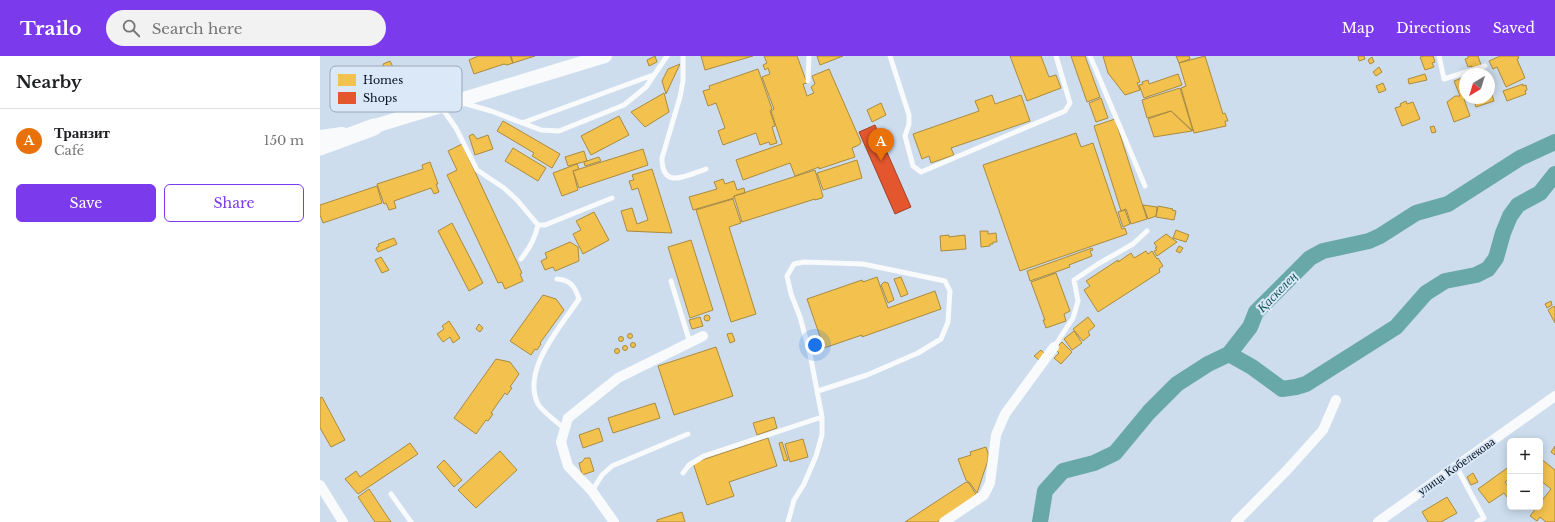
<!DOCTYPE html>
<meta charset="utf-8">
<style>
body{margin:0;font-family:"Libre Baskerville",serif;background:#f2f2f2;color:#202124}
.controls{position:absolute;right:12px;bottom:12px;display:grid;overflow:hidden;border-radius:6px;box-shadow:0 2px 10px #0003}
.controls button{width:36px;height:36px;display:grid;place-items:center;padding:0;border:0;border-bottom:1px solid #e0e0e0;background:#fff;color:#202124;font:20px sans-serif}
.compass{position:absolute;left:1139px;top:12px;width:36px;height:36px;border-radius:50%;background:#fff;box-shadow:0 2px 10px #0003;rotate:218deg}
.you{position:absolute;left:495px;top:289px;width:14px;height:14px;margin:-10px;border:3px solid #fff;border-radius:50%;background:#1a73e8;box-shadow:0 0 0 6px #1a73e833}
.badge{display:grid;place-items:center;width:26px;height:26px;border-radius:50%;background:#7c3aed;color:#fff;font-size:13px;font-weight:700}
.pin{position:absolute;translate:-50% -33px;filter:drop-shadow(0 1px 2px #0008)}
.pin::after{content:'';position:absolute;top:21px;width:14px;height:12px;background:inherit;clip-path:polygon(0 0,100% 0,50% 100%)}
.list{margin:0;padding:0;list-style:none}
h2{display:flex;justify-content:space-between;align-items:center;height:52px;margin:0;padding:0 16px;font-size:17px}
h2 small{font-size:13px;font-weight:400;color:#757577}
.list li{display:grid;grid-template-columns:26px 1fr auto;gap:12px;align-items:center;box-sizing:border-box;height:64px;padding:0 16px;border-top:1px solid #e0e0e0}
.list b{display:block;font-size:15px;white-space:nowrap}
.list p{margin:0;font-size:13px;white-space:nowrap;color:#757577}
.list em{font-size:13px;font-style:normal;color:#757577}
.actions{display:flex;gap:8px;padding:12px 16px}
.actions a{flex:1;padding:9px 0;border:1px solid #7c3aed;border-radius:6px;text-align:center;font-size:14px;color:#7c3aed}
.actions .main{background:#7c3aed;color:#fff}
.icon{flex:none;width:22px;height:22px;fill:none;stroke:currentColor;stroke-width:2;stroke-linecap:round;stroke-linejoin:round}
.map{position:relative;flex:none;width:1235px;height:466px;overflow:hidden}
header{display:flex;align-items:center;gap:24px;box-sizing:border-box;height:56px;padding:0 20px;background:#7c3aed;color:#fff}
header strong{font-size:19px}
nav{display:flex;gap:22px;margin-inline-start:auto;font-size:14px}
.search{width:280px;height:36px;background:#f2f2f2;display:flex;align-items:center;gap:10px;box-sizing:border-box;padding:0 14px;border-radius:22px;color:#757577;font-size:15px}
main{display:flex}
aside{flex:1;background:#fff}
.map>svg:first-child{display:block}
.homes{fill:#f2c14e;stroke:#aa8b3f}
.shops{fill:#e4572e;stroke:#a04128}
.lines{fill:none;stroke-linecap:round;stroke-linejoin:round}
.river{stroke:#69a8a9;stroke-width:16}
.service{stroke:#f8fafc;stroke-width:5}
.minor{stroke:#f8fafc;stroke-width:10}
.secondary{stroke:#f8fafc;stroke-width:14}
.trunk{stroke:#f8fafc;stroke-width:17}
.labels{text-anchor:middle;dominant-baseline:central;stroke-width:4;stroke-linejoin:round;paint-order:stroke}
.street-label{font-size:12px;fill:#030e1b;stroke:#dae8f7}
.water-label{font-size:13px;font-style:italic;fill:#125854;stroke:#dae8f7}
.key{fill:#dae8f7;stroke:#9aa7b5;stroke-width:1}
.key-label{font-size:11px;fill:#030e1b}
</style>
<header>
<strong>Trailo</strong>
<div class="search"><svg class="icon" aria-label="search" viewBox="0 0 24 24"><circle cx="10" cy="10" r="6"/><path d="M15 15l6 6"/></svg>Search here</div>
<nav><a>Map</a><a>Directions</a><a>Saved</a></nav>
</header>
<main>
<aside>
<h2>Nearby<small></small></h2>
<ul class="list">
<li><span class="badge" style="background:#e8710a">A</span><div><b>Транзит</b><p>Café</p></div><em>150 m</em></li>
</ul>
<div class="actions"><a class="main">Save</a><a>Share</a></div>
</aside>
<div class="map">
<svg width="1235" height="466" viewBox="0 0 1235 466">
<rect width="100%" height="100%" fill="#cddded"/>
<path class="homes" d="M158 0H190L193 7 187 9 184 8 154 18 149 4Z
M191 0H215L193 7Z
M335 0 337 6 329 10 327 4Z
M381 0H433L385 14Z
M444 0H477L487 27 483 28 487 40 494 37 491 31 495 28 492 20 509 13 541 86 539 89 532 92 535 101 499 113V111L475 120 470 107 423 124 416 104 462 88 451 55 454 53 442 21 450 18 448 12 445 14 443 9 447 7Z
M497 0H523L500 9Z
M690 0H721L729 21 736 19 741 32 707 45Z
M751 0H765L780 41 767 46Z
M783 0H811L820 26 817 27 820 34 805 39 788 17Z
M856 0H869L870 3 859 7Z
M885 0 903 58 905 57 908 65H905L906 70 874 77 861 32 866 30 859 7Z
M1038 0H1044L1045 3 1039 5Z
M1104 0H1113L1115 6 1112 7 1114 11 1105 14 1100 1Z
M1148 0H1158L1161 9 1152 12V10L1148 11 1145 3 1148 2Z
M1180 0H1198L1199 2 1197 3 1205 22 1186 31 1177 11 1173 13 1169 5Z
M1052 1 1054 6 1050 8 1048 4Z
M70 5 76 17 68 20 63 8Z
M360 8 346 38 342 25 348 13Z
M1059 11 1062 16 1056 20 1053 16Z
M438 13 452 53 450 55 455 70 452 71 457 87 450 89 449 86 440 89 436 77 403 89 398 75 405 72 396 47 388 50 383 35 390 33 389 30Z
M858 18 862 29 824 42 819 29 823 28 822 26 828 24 829 28Z
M1105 18 1107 24 1089 28 1088 23Z
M1142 22 1145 31V42H1147L1144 43 1150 60 1134 66 1127 46 1135 40H1140L1134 25Z
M1063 27 1066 34 1059 37 1056 30Z
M1203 28V30L1206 29 1207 34 1205 35 1206 38 1187 45 1183 35Z
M1169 29 1174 45 1156 51 1153 42H1169Z
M860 32 873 75 851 55 827 62 822 44Z
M344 37 349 56 325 71 311 56Z
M672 39 675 48 701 39 710 65 631 92 634 99 611 107 609 100 602 103 593 78 659 55 655 45Z
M781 42 788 62 776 66 769 47Z
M1086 45 1087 48 1093 46 1100 63 1082 70 1075 52 1081 50 1080 48Z
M561 47 566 59 552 66 547 54Z
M851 55 872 75 834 81 828 63Z
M299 60 309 79 271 99 261 80Z
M795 63 827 163 811 168 806 153 801 155 774 70Z
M183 65 240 98 232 112 212 100 214 97 177 75Z
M1114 70 1116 76 1112 77 1110 71Z
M756 77 761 91 773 87 802 173 805 172 807 178 700 215 663 109Z
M153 78 157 83 168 79 173 93 155 99 149 80Z
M142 88 202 217 200 218 203 225 185 233 182 226 178 227 127 119 137 114 128 95Z
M193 92 226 112 218 125 185 105Z
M323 93 328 109 259 132 253 115Z
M264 95 267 105 248 110 245 101Z
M279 101 281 105 265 110 264 106Z
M537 104 542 122 503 134 497 117Z
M110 106 118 128H116L119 136 114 138 111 132 74 145 76 152 69 154 66 147 64 148 57 128 103 113 102 109Z
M257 108 259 113 253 115 258 134 242 140 233 117Z
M332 113 352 177 307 175 301 155 312 152 317 168 328 164 318 132 312 134 309 125 314 124 312 119Z
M495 114 503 140 502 142 495 144V143L422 166 414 140Z
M403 123 405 128 414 125 417 134 424 132 425 137 414 140V142L373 154 369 141 397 133 394 126Z
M57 130 62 147 3 167 0 159V149Z
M413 143 421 167 409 171 436 258 411 266 376 154Z
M823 149 837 151 836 160 828 163Z
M838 150 853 153 852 154 856 155 854 164 836 161Z
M805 154 810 168 803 171 798 156Z
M274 156 289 184 263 198 253 178 261 174 256 165Z
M132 167 163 227 149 235 118 175Z
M856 174 869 179 866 186 853 182Z
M660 175H668V178L676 177 677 186H673V188H670V190L661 191Z
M846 178 857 186 837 200 834 195 837 194 835 192 837 191 834 187Z
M629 179V181L645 179 646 193 621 195 620 180Z
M74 182 77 188 58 196 56 192 59 190 58 188Z
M371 184 393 254 370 262 348 191Z
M250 186 258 191 259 205 235 215 233 211 225 214 221 205 227 202 225 197Z
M859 190 863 192 860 197 856 195Z
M772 192 773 194 770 195 772 200 749 209 750 211 710 225 707 215Z
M826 195 828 198 832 195 837 203 838 202 843 210 839 213 840 216 778 256 764 234 770 230 766 225 798 204V206L811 197 814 202Z
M61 201 69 214 62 217 55 204Z
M736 217 750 255 744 258 746 265 726 272 723 264H725L711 226Z
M557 221 568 252 615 235 621 253 542 281V279L504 292 487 243 542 224 543 226Z
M581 221 588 238 581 241 574 223Z
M564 226 568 227 574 244 568 247 561 229Z
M223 239 236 243 244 254 220 287 221 288 217 294 215 293 211 299 190 285Z
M1231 245 1232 249 1227 252 1225 248Z
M1234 250 1235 252V267L1228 254Z
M384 262a3 3 0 1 1 6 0a3 3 0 1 1-6 0Z
M380 261 383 270 372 273 369 264Z
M768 261 775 270 768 276 770 279 763 285 753 273Z
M129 265 140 282 133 287 130 281 123 286 117 278 124 273 122 270Z
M159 268 163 272 160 276 156 273Z
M754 275 762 287 752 294 744 283Z
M412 277 415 285 410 287 407 278Z
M307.5 280a2.5 2.5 0 1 1 5 0a2.5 2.5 0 1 1-5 0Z
M298.5 283a2.5 2.5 0 1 1 5 0a2.5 2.5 0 1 1-5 0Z
M742 286 752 296 741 308 734 302 739 297 735 293Z
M310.5 289a2.5 2.5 0 1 1 5 0a2.5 2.5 0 1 1-5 0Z
M302.5 292a2.5 2.5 0 1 1 5 0a2.5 2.5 0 1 1-5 0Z
M396 291 413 340 354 359 338 310Z
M294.5 295a2.5 2.5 0 1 1 5 0a2.5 2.5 0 1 1-5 0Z
M721 294 725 298 719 304 714 300Z
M176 303 190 306 199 318 190 331 192 332 187 339 185 337 171 357 173 358 168 365 166 364 156 378 134 362Z
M2 341 25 384 11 391 0 372V342Z
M335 347 340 362 293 377 288 362Z
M454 361 457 372 437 379 433 367Z
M279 372 283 385 263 392 259 379Z
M448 382 457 410 409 426 414 440 387 449 373 407Z
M483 383 488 401 470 406 465 388Z
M462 386 468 404 464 405 459 387Z
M90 387 98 398 38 438 25 423 36 415 40 421Z
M1235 390V399L1231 396Z
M666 391 668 397V404L657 437 650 427 646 424 638 403 651 399 650 396Z
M180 395 197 414 156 452 138 434Z
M265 402H270L274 415 262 419 259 407 262 406Z
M1220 402 1235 414V466H1226L1220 461 1217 465 1210 460 1217 451H1220V447L1231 433 1220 424Z
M124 404 142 424 134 431 117 411Z
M1190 410V423L1185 426 1190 433V445L1184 437 1169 447 1158 433Z
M1153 417 1158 426 1151 429 1147 421Z
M646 426 649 427 657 440 617 466H585Z
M49 433 71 466H55L38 441Z
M1127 441 1137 457 1121 466H1108L1102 456Z
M362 456 365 466H337V464Z"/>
<path class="shops" d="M555 69 591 151 575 158 539 76Z"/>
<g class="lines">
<path class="river" d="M909 298 932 311 962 333 976 331 986 328 1076 271 1106 237 1125 225 1156 219 1168 213 1176 202 1183 177 1190 160 1198 149 1220 137 1235 118
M720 466 725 435 743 415 774 407 795 397 829 356 857 328 888 308 909 298 930 271 936 256 990 202 1003 195 1049 185 1060 180 1096 157 1128 148 1200 102 1235 86"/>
<path class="service" d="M363 0V25L360 41 342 102C342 134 366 120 386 113
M570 0 589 59V68L585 80 593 110 601 116 745 55 750 47 736 0
M770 0 825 130
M1119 0 1124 23 1165 10
M488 25 489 0
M143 47 171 55 221 74 239 75 304 49 326 31 347 0
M121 51 136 72 157 114 184 132 197 144 218 169H225L292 142
M202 67 333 19
M201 203C210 192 215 183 218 169
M237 223C251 224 255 231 259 243 241 270 201 314 218 348 221 354 239 368 245 373
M351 225 370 287
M734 291 753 262 758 245 754 224 778 208 813 188 827 175
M1136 410 1164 462 1157 466
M363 417 369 409 384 400 502 361
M272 435 282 419 292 410 368 378
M71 438 91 466
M468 466 474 444 484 428 496 400 502 379V361L490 298 480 261 471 238 467 220 474 208 484 206 543 208 625 225 630 235 628 266 621 283 598 297 547 319 498 335"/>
<path class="minor" d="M0 429 23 466
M294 466 272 435 248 410 241 386 248 362 298 322 383 280
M624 466 664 439 670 427 676 379 685 358 734 291
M916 466 968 413 1003 374 1016 344
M1058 466 1235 340"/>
<path class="secondary" d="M45 73 285 0
M0 81 22 78"/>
<path class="trunk" d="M0 91 54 71"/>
</g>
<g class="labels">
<g class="street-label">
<text transform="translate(1136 410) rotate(-35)">улица Кобелекова</text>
</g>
<g class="water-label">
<text transform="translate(957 236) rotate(-46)">Қаскелең</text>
</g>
</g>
<rect x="10" y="10" width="132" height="46" rx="6" class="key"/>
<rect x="18" y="18" width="18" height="12" fill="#f2c14e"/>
<rect x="18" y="36" width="18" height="12" fill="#e4572e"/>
<g class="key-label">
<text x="43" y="28">Homes</text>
<text x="43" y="46">Shops</text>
</g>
</svg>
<div class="controls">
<button>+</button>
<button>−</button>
</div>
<svg class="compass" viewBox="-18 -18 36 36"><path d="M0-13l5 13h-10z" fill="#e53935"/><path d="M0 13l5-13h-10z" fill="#757577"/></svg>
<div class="you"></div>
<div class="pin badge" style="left:561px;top:105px;background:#e8710a">A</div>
</div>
</main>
